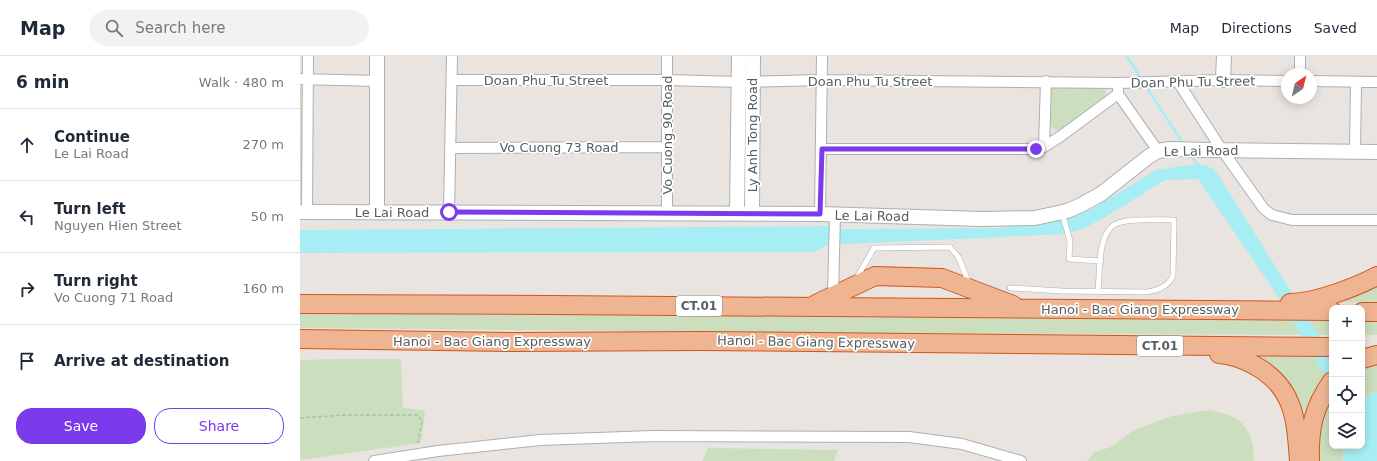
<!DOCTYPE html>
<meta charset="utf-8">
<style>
body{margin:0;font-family:"DejaVu Sans",sans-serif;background:#f2f2f3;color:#1f2937}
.controls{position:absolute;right:12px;bottom:12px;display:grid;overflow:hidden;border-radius:8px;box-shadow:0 2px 10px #0003}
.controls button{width:36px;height:36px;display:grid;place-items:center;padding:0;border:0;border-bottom:1px solid #e0e1e3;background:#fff;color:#1f2937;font:20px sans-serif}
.compass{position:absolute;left:981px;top:12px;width:36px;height:36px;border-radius:50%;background:#fff;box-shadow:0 2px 10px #0003;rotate:35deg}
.stop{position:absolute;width:12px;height:12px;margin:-9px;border:3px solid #7c3aed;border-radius:50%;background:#fff}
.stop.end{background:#7c3aed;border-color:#fff;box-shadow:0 1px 4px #0008}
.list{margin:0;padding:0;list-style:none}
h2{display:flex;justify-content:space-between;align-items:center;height:52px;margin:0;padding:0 16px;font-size:17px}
h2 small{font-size:13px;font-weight:400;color:#747a83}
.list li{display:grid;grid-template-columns:26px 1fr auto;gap:12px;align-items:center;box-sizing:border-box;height:72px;padding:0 16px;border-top:1px solid #e0e1e3}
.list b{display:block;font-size:15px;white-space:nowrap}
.list p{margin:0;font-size:13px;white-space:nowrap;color:#747a83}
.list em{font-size:13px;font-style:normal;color:#747a83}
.actions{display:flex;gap:8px;padding:12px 16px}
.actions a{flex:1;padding:9px 0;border:1px solid #7c3aed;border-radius:16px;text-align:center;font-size:14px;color:#7c3aed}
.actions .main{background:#7c3aed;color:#fff}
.icon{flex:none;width:22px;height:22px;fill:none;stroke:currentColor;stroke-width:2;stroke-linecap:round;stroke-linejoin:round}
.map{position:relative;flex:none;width:1077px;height:405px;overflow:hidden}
header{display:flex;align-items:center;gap:24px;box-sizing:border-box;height:56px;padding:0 20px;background:#fff;border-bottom:1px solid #e0e1e3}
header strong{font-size:19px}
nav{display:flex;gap:22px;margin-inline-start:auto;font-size:14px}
.search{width:280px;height:36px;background:#f2f2f3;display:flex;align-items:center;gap:10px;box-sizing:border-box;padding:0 14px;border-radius:22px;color:#747a83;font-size:15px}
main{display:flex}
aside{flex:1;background:#fff}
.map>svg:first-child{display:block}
.green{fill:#cbdfbf}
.water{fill:#a7eef4}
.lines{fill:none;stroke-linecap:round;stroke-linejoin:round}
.stream{stroke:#a7eef4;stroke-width:2.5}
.lane-casing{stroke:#acb0b2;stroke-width:6}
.street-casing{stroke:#acb0b2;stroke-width:12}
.secondary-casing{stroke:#abb0b2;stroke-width:16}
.highway-casing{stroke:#d0551b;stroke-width:20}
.path{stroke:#a4c8a0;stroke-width:1.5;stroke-dasharray:4 2;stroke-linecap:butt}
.lane{stroke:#fff;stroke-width:5}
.street{stroke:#fff;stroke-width:10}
.secondary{stroke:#fff;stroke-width:14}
.highway{stroke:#efb592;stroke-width:18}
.route{stroke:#7c3aed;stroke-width:5}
.labels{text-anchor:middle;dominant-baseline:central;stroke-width:3.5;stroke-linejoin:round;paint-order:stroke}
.shield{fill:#fff;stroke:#8b8e8f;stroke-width:1}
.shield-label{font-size:12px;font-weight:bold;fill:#595e5f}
.street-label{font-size:13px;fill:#595e5f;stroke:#fff}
</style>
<header>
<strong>Map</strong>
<div class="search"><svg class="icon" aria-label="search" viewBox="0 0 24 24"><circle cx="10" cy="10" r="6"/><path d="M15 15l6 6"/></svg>Search here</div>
<nav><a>Map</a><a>Directions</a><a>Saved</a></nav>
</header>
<main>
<aside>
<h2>6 min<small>Walk · 480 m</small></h2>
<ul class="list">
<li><svg class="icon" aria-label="ahead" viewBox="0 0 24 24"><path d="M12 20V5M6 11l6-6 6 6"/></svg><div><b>Continue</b><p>Le Lai Road</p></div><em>270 m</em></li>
<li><svg class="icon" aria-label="left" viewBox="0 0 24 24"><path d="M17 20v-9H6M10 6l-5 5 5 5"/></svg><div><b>Turn left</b><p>Nguyen Hien Street</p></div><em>50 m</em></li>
<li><svg class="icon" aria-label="right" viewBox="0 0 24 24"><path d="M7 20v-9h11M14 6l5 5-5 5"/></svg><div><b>Turn right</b><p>Vo Cuong 71 Road</p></div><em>160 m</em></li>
<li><svg class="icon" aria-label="arrive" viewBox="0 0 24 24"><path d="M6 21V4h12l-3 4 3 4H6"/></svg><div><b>Arrive at destination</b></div></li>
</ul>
<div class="actions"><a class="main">Save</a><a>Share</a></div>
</aside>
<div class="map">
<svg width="1077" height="405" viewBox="0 0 1077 405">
<rect width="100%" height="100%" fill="#eae4e0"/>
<path class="green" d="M0 28 3 31 2 141 0 145Z
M754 30 802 31 805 33 807 39 806 41 763 74 758 75 751 71 748 66 750 33Z
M1077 228V247L1035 245Z
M0 257 1032 265V279L539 277 0 272Z
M1062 265H1077V279H1062Z
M944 294H1032V319L1007 367 1001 364Z
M36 303H101L103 352 123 354 125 357 121 387 0 404V304Z
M1077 303V336L1064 341 1062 345V309Z
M1032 336V390H1044L1043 405H1014L1015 381Z
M909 354C930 358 946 363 952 386 954 392 953 400 954 405H787L795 396 811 391 834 374 872 360Z
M408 392 538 394 534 405H402Z"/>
<path class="water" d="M904 108 913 113 917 117 1032 301V332L979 242 898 123 865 124 807 160 785 172 766 178 527 189 514 196 0 197V174L530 170 540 173 701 172 767 163 779 159 794 152 856 114 881 110Z
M1077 336V405H1043L1044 390H1062V345L1064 342Z"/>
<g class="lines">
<path class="stream" d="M827 0 841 23
M845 29 884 89
M890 98 898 110"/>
<defs>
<path id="lane" d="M762 157 770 185 769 203 801 205
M556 223 574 192 650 191 659 202 669 228
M710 232 762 235 847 236C858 234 868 231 873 220L874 164C860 164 831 162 818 167 797 174 800 216 798 235"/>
<path id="street" d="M1000 18V0
M0 23 77 25
M152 24H367L439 26 522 24 818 27 923 24 987 25
M1011 25 1077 26
M878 26 922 94 964 153 972 159 992 164H1077
M818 32V38L858 95
M744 91 746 25
M151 92 367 91
M522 93H737L744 91 761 80 818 38
M1055 96 1056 27
M7 156 8 0
M149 156 152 0
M367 158V0
M520 158 522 0
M533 240 535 159
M74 405 138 395 240 384 353 380 609 381 662 388 721 405"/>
<path id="secondary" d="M923 24 924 0
M0 156 520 158 682 163 735 162 767 155 781 149 801 138 848 101 858 95 870 93 908 94 1077 96
M77 156V0
M437 158 439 0
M452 158 453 0"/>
<path id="highway" d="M990 247C1015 247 1056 231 1077 220
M0 248 252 249 1032 255
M516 248 575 220 642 222 713 249
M1062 256H1077
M0 283 212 286 401 285 1032 291
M919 298C933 299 943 303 954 309 995 331 996 364 999 405
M1062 303 1077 299
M1010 405C1009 373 1013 352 1032 325"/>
</defs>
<use href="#lane" class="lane-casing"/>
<use href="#street" class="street-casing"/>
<use href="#secondary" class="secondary-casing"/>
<use href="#highway" class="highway-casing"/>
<path class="path" d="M0 362 47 359H118L122 365 117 389"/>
<use href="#lane" class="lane"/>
<use href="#street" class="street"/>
<use href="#secondary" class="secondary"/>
<use href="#highway" class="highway"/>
</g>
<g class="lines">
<path class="route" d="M149 156 520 158 522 93H736"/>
</g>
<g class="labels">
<g class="shield">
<rect x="376" y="240" width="46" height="20" rx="3"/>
<rect x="837" y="280" width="46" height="20" rx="3"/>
</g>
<g class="shield-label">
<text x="399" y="250">CT.01</text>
<text x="860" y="290">CT.01</text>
</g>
<g class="street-label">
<text x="246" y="24">Doan Phu Tu Street</text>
<text x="570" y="25">Doan Phu Tu Street</text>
<text transform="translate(893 26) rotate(-1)">Doan Phu Tu Street</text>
<text transform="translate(367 79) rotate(-90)">Vo Cuong 90 Road</text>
<text transform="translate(452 79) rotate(-90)">Ly Anh Tong Road</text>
<text x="259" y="91">Vo Cuong 73 Road</text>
<text transform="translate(901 95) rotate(-1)">Le Lai Road</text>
<text x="92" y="156">Le Lai Road</text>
<text transform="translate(572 160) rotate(1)">Le Lai Road</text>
<text x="840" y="253">Hanoi - Bac Giang Expressway</text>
<text x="192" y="285">Hanoi - Bac Giang Expressway</text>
<text transform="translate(516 286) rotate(1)">Hanoi - Bac Giang Expressway</text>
</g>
</g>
</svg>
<div class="controls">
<button>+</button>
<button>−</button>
<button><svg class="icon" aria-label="locate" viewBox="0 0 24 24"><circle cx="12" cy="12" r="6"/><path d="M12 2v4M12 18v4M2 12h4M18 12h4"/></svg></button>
<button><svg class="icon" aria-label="layers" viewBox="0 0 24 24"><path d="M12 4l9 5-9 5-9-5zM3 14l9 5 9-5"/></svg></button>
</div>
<svg class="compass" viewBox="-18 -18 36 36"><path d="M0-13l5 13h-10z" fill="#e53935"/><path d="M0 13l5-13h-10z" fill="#747a83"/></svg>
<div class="stop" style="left:149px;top:156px"></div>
<div class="stop end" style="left:736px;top:93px"></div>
</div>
</main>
